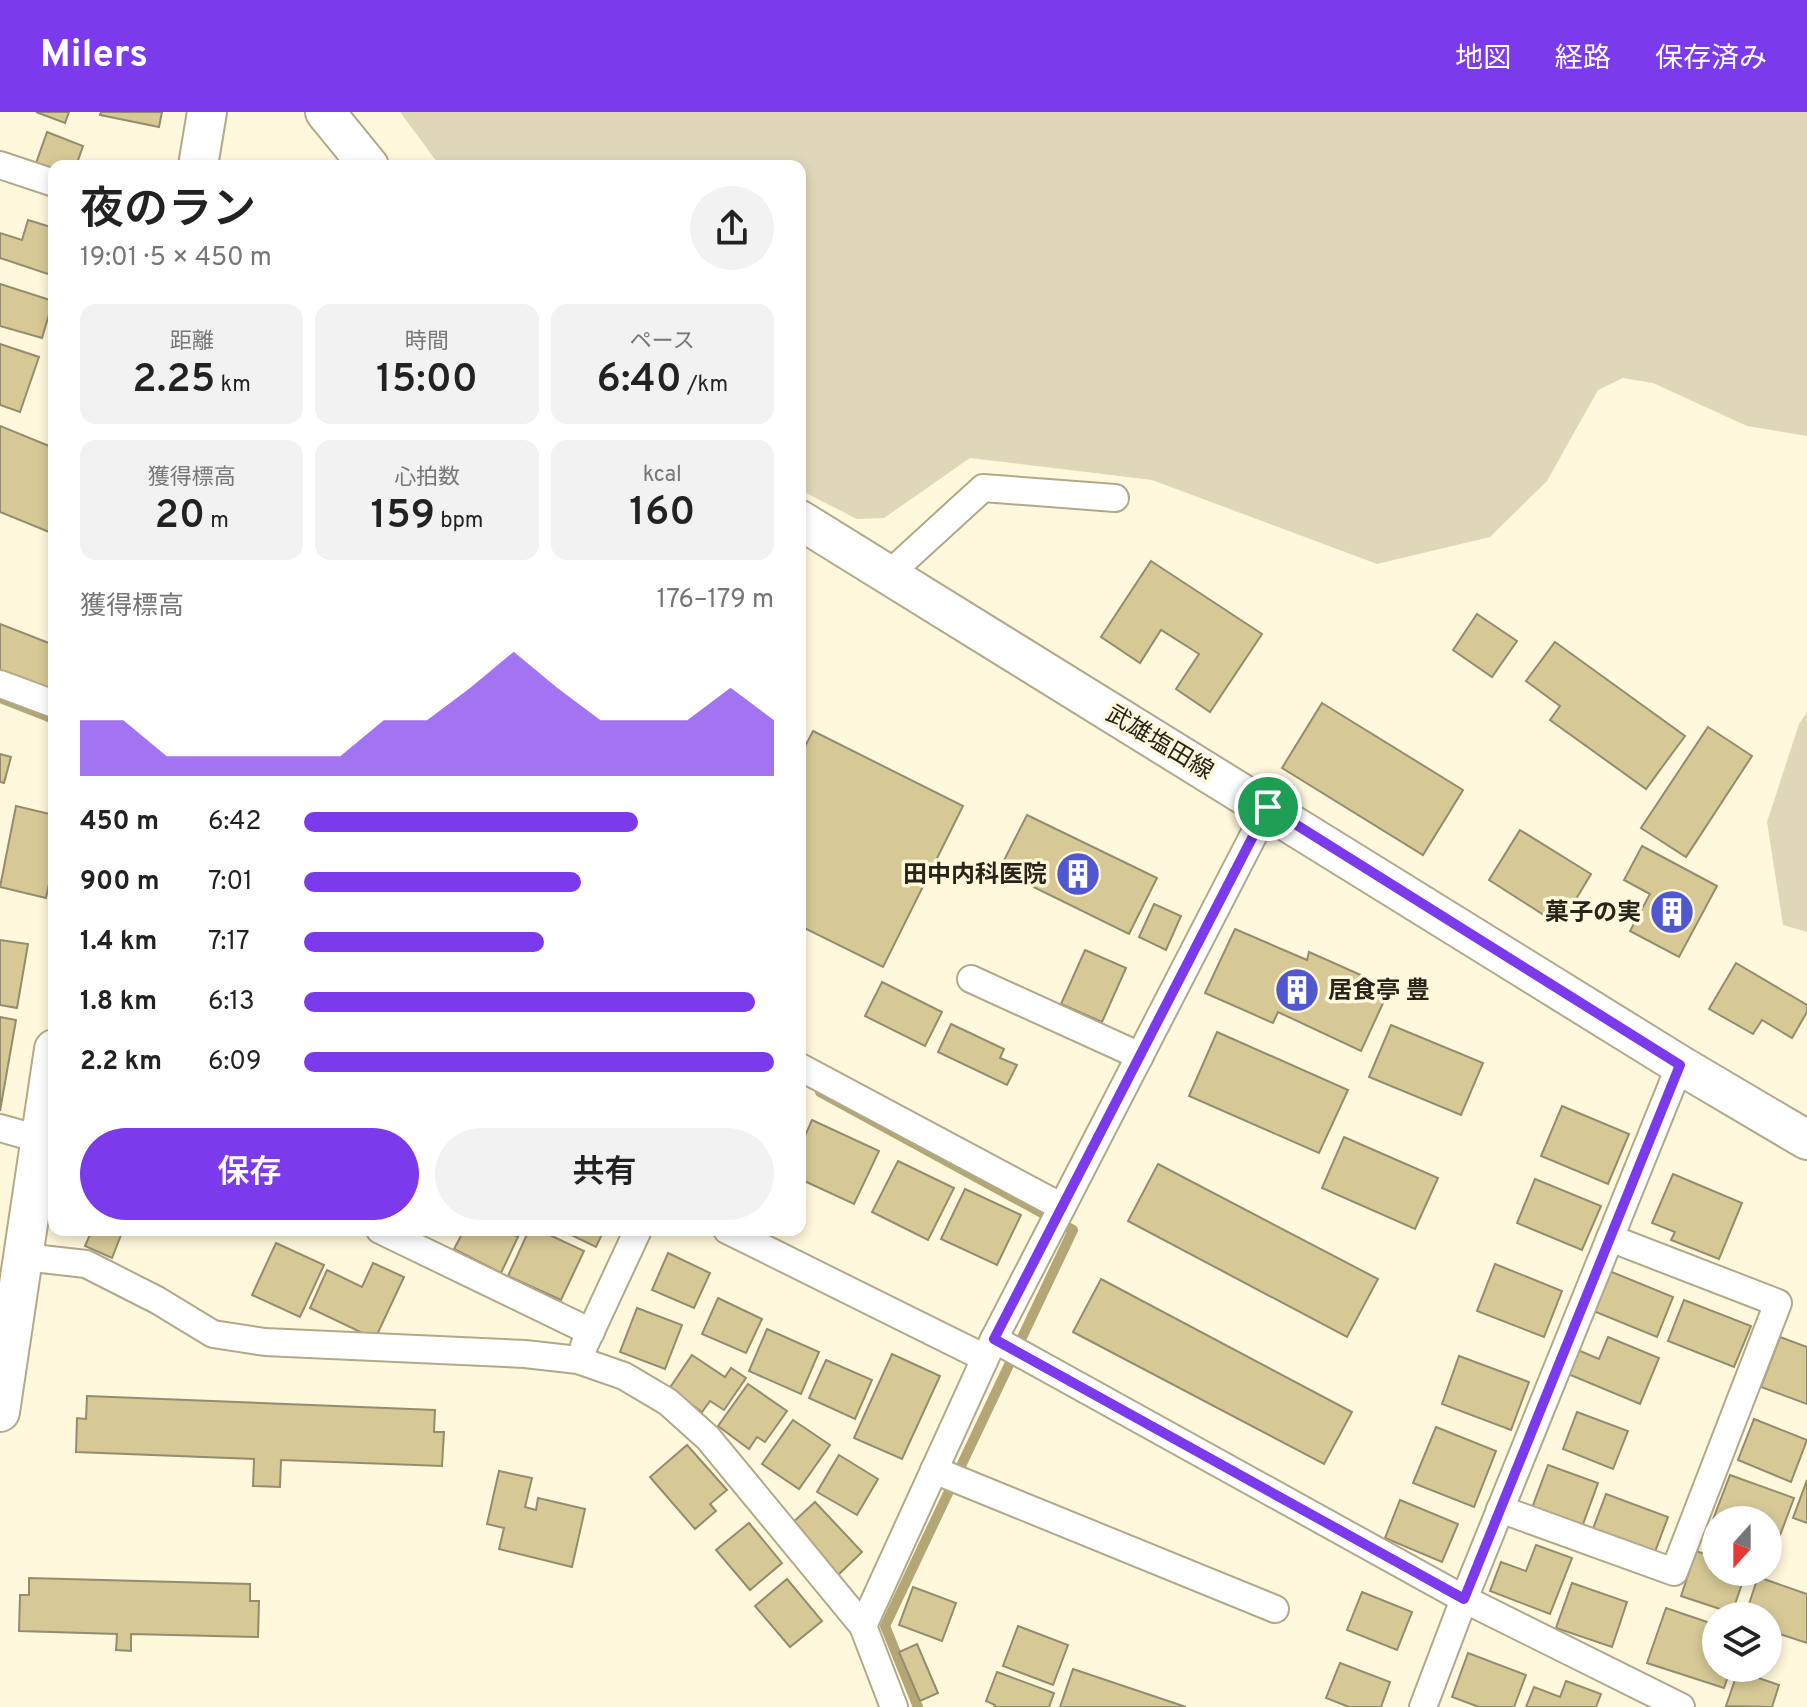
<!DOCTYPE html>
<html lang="ja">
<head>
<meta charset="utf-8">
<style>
	:root { --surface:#fff; --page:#f2f2f2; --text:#222; --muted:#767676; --accent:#7c3aed }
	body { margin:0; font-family:Overpass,"Noto Sans JP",sans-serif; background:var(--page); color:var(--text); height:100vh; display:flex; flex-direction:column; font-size:30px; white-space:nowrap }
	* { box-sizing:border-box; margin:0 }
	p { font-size:26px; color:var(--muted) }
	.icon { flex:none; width:44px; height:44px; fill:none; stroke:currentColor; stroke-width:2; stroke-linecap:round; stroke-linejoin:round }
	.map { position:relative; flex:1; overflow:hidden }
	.sheet { position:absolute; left:48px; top:48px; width:758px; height:1076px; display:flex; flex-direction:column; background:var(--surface); border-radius:16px; box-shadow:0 4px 12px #0003 }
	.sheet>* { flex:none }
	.needle { width:52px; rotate:201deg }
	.tools { position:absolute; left:1702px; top:1394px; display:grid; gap:16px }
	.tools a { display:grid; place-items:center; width:80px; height:80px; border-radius:50%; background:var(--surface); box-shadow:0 4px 12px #0003; font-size:40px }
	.pin { position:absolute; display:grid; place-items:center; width:68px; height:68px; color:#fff; margin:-34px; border:4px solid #fff; border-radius:50%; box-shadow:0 2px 8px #0007 }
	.round { display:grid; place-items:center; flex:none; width:84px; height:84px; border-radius:42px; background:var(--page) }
	.head { display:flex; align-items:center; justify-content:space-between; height:136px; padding:0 32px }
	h1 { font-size:44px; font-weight:600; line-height:60px }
	.stats { display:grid; grid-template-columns:repeat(3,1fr); gap:12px; height:136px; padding:8px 32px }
	.stats div { display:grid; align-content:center; border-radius:16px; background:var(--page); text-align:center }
	.stats b { font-size:40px; font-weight:600 }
	.stats small { font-size:22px; font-weight:400 }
	.stats p { font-size:22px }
	.chart { height:224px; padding:16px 32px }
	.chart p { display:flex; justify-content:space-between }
	.chart svg { width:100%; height:144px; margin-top:8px; fill:var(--accent); opacity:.7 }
	.button { display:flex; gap:16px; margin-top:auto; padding:16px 32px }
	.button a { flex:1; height:92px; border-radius:48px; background:var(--accent); color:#fff; font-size:32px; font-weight:600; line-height:92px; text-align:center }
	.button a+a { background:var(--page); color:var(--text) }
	ul { padding:0 32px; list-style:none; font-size:26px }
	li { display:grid; grid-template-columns:128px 96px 1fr; align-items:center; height:60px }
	li i { height:20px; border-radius:10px; background:var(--accent) }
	header { display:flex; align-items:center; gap:48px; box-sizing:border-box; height:112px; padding:0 40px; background:var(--accent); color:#fff }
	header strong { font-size:38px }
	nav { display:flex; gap:44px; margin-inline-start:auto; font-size:28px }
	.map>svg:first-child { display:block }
</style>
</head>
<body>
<header>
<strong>Milers</strong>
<nav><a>地図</a><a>経路</a><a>保存済み</a></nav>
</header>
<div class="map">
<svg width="1807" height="1595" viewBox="0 0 1807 1595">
	<rect width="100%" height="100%" fill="#fff8dd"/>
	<g fill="#dfd7b8">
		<polygon points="400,0 1807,0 1807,324 1747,314 1653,271 1623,266 1598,278 1547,369 1490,425 1377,452 1152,368 970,346 884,406 857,407 800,378 800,54 440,54"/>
		<polygon points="1807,600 1807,820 1783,813 1767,710 1799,612"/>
	</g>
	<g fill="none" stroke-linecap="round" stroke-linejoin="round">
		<g stroke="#b4a775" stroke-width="10">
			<polyline points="0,586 54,607"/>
			<polyline points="820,980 1073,1118 885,1514 918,1595"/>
		</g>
	</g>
	<g fill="#d6c996" stroke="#948c6d" stroke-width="2">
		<polygon points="36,0 69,0 65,11"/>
		<polygon points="101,0 162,0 159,15 100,3"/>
		<polygon points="47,20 83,34 76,54 54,54 54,61 35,54"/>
		<polygon points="28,108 54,116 54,153 51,163 0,146 0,121 22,128"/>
		<polygon points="0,172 53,189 42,226 0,214"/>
		<polygon points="0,232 39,245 20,300 0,293"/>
		<polygon points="0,314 54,336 54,422 0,400"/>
		<polygon points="1151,449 1262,522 1210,600 1176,577 1199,542 1161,518 1140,551 1101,525"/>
		<polygon points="1477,502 1517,529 1492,565 1453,538"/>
		<polygon points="0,512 54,533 54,572 50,582 0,561"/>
		<polygon points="1555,530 1685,624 1646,677 1550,608 1560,594 1526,569"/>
		<polygon points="1322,591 1463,678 1423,743 1282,656"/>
		<polygon points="1708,615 1752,644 1686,745 1641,716"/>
		<polygon points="813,619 963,694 883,855 800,814 800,644"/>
		<polygon points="0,642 11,645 4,671 0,670"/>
		<polygon points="16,694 54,703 54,748 46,786 0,775"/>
		<polygon points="1027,703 1157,766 1129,822 999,758"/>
		<polygon points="1520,718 1591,762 1570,797 1557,789 1547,805 1489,768"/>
		<polygon points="1642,734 1717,774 1679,845 1630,819 1650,782 1624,768"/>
		<polygon points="1154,792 1181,804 1166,838 1139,825"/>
		<polygon points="1235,817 1307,848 1309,840 1390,876 1361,939 1278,900 1273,911 1205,881"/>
		<polygon points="0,828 28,832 17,896 0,893"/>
		<polygon points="1085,838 1126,856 1102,910 1061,892"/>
		<polygon points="1736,851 1807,893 1807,900 1792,926 1762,908 1753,922 1709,897"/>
		<polygon points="882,870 942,900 925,934 865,904"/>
		<polygon points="0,905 16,908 0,999"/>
		<polygon points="951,912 1004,937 1000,946 1017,953 1007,973 938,940"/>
		<polygon points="1391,913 1483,951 1461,1003 1369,965"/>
		<polygon points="1217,920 1348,978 1319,1041 1189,984"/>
		<polygon points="1562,994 1629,1022 1608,1072 1541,1044"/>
		<polygon points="812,1008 879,1039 854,1092 800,1067 800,1035"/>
		<polygon points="1344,1025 1438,1066 1415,1117 1322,1076"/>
		<polygon points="898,1049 954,1076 928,1128 872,1100"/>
		<polygon points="1158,1052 1378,1167 1347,1225 1128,1109"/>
		<polygon points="1673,1062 1742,1091 1719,1147 1671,1128 1675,1120 1652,1111"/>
		<polygon points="1535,1067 1601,1094 1582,1138 1517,1111"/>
		<polygon points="965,1077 1021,1103 997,1153 941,1127"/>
		<polygon points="92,1118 123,1118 112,1146 85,1134"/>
		<polygon points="464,1118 504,1118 518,1125 501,1161 454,1137"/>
		<polygon points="529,1118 539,1118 584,1139 561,1188 508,1164"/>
		<polygon points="561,1118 604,1118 596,1135"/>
		<polygon points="276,1131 324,1153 300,1205 252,1183"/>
		<polygon points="668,1141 710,1161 694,1196 652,1178"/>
		<polygon points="373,1151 404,1165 375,1227 310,1196 327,1158 362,1175"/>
		<polygon points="1495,1152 1562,1179 1544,1225 1477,1199"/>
		<polygon points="1607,1158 1673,1185 1657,1225 1591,1198"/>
		<polygon points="1101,1167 1352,1300 1324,1352 1073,1220"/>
		<polygon points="718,1186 762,1207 746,1241 702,1222"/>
		<polygon points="1684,1188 1751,1214 1734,1255 1668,1229"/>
		<polygon points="637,1196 682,1213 665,1257 620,1240"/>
		<polygon points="767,1217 819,1240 801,1282 749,1259"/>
		<polygon points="1608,1225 1659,1246 1640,1292 1568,1262 1578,1238 1599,1247"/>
		<polygon points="1780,1225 1807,1235 1807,1292 1761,1275"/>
		<polygon points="892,1242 940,1264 902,1347 854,1326"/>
		<polygon points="692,1243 725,1265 731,1256 746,1266 724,1298 710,1289 702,1300 669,1277"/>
		<polygon points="1459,1244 1529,1270 1511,1318 1442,1292"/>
		<polygon points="826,1248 872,1268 855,1307 809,1286"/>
		<polygon points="748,1272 787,1299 765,1330 757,1325 749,1337 718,1314"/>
		<polygon points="87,1284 435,1298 434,1320 444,1320 442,1354 281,1348 280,1375 253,1374 254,1347 76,1340 77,1306 86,1307"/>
		<polygon points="1577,1300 1628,1319 1613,1357 1563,1337"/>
		<polygon points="1754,1307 1807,1328 1791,1370 1738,1348"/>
		<polygon points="793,1308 830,1333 799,1377 762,1352"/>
		<polygon points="1436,1315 1496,1339 1474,1395 1413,1371"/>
		<polygon points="687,1333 727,1378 710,1392 716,1399 695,1417 650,1365"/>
		<polygon points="839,1343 878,1367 857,1403 817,1380"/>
		<polygon points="1548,1353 1598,1371 1582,1415 1532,1396"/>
		<polygon points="499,1359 532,1366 525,1395 536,1398 538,1386 585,1397 572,1455 499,1437 504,1416 487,1412"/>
		<polygon points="1730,1363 1794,1386 1776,1434 1768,1431 1768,1408 1716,1408 1716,1412 1712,1410"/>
		<polygon points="1807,1368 1807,1411 1793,1406"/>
		<polygon points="1606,1382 1668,1405 1653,1445 1591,1422"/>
		<polygon points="1400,1388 1458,1412 1442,1450 1385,1426"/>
		<polygon points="815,1390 862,1440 837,1464 789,1414"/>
		<polygon points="749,1411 782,1451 750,1478 716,1438"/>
		<polygon points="1536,1433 1572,1446 1550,1502 1490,1479 1501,1450 1526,1459"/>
		<polygon points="1696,1439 1716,1446 1716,1460 1746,1460 1732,1501 1681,1484"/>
		<polygon points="1758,1465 1807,1482 1807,1531 1768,1518 1768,1504 1745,1504"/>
		<polygon points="29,1466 250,1472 250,1489 259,1489 258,1525 131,1522 131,1539 116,1538 117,1522 19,1519 20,1483 29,1483"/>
		<polygon points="787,1467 822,1509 790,1535 755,1494"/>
		<polygon points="1572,1471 1627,1490 1612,1535 1556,1516"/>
		<polygon points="913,1475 956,1491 942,1529 899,1513"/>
		<polygon points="1362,1480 1412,1500 1397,1538 1347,1518"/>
		<polygon points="1666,1496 1716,1513 1716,1556 1731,1556 1724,1576 1647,1551"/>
		<polygon points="1018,1514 1068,1533 1053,1573 1003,1554"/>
		<polygon points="917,1532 938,1581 920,1589 899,1540"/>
		<polygon points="1468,1541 1526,1563 1514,1595 1479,1595 1452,1585"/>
		<polygon points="1340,1551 1390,1570 1381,1595 1349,1595 1326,1586"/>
		<polygon points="1073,1557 1186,1595 1060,1595"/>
		<polygon points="1738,1559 1779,1573 1772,1595 1726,1594"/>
		<polygon points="997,1560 1054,1581 1049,1595 994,1595 995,1593 986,1589"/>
		<polygon points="1566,1569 1601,1582 1596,1595 1526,1595 1534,1575 1560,1585"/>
	</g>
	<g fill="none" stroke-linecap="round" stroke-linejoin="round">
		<g stroke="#b1a989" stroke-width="30">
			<g id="minor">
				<polyline points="0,53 54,71"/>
				<polyline points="888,463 983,376 1115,386"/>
				<polyline points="0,572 54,592"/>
				<polyline points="1268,695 994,1227 1464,1487 1681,1595"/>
				<polyline points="971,867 1140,944"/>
				<polyline points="800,955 1062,1095"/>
				<polyline points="0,1016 39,1027"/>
				<polyline points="380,1118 591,1220"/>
				<polyline points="727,1118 985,1246"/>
				<polyline points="24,1145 86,1152 157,1188 213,1222 265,1230 525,1242 578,1248 624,1264 668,1290 708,1326 863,1514 894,1595"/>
				<polyline points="584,1234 638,1118"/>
				<polyline points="934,1358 1275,1497"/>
				<polyline points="1500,1397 1674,1460 1778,1191 1610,1126"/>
				<polyline points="863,1514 994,1227"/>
				<polyline points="1423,1595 1464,1487 1680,953"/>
			</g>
		</g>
		<g stroke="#b1a989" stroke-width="42">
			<g id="secondary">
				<polyline points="325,0 369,54"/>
				<polyline points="198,54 207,0"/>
				<polyline points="800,408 1680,953 1807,1028"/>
				<polyline points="0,1300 54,937"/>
			</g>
		</g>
		<use href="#minor" stroke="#fff" stroke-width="26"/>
		<use href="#secondary" stroke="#fff" stroke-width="38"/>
	</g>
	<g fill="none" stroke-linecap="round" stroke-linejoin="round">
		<g stroke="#fff" stroke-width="16">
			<polygon id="route" points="1268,695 1680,953 1464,1487 994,1227"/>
		</g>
		<use href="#route" stroke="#7c3aed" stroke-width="10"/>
	</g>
	<defs>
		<g id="building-disc" transform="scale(2.3)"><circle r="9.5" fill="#5158cf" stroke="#fff8dd"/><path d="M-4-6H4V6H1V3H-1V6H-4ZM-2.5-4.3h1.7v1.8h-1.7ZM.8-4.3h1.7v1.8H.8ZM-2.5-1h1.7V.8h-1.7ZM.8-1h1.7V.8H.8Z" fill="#fff"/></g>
	</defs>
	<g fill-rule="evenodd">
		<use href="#building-disc" x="1078" y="762"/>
		<use href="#building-disc" x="1672" y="800"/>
		<use href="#building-disc" x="1297" y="878"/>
	</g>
	<g text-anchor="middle" stroke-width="7" stroke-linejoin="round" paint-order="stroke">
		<g font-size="24" fill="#282418" stroke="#fff8dd">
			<text transform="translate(1160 630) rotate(31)" y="8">武雄塩田線</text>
		</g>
		<g font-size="24" font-weight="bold" fill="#282418" stroke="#fff8dd" text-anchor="end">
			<text x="1047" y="770">田中内科医院</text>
			<text x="1641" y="808">菓子の実</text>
			<text x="1328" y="886" text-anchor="start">居食亭 豊</text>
		</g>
	</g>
</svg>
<div class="tools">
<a><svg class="needle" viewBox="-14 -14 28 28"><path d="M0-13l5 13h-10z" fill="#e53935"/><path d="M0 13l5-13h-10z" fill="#767676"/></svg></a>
<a><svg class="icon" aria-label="layers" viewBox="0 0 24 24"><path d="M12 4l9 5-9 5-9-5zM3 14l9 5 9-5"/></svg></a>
</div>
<div class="pin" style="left:1268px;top:695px;background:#1e9e55"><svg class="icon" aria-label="arrive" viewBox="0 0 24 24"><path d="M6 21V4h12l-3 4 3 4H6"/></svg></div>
<section class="sheet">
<div class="head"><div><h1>夜のラン</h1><p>19:01 · 5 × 450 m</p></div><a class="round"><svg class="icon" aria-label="share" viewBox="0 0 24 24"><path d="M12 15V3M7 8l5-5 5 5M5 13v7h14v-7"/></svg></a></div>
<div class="stats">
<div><p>距離</p><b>2.25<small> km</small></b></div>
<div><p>時間</p><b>15:00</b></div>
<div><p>ペース</p><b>6:40<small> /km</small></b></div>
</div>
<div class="stats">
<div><p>獲得標高</p><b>20<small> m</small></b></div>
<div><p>心拍数</p><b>159<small> bpm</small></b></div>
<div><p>kcal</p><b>160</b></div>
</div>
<div class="chart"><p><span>獲得標高</span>176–179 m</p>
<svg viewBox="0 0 160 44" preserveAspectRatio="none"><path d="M0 44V27L10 27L20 38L30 38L40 38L50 38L60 38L70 27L80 27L90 17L100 6L110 17L120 27L130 27L140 27L150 17L160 27V44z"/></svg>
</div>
<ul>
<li><b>450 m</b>6:42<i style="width:71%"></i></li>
<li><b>900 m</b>7:01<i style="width:59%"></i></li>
<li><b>1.4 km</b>7:17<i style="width:51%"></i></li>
<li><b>1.8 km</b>6:13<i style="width:96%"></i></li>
<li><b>2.2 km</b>6:09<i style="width:100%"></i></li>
</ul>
<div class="button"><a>保存</a><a>共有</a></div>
</section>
</div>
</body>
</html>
